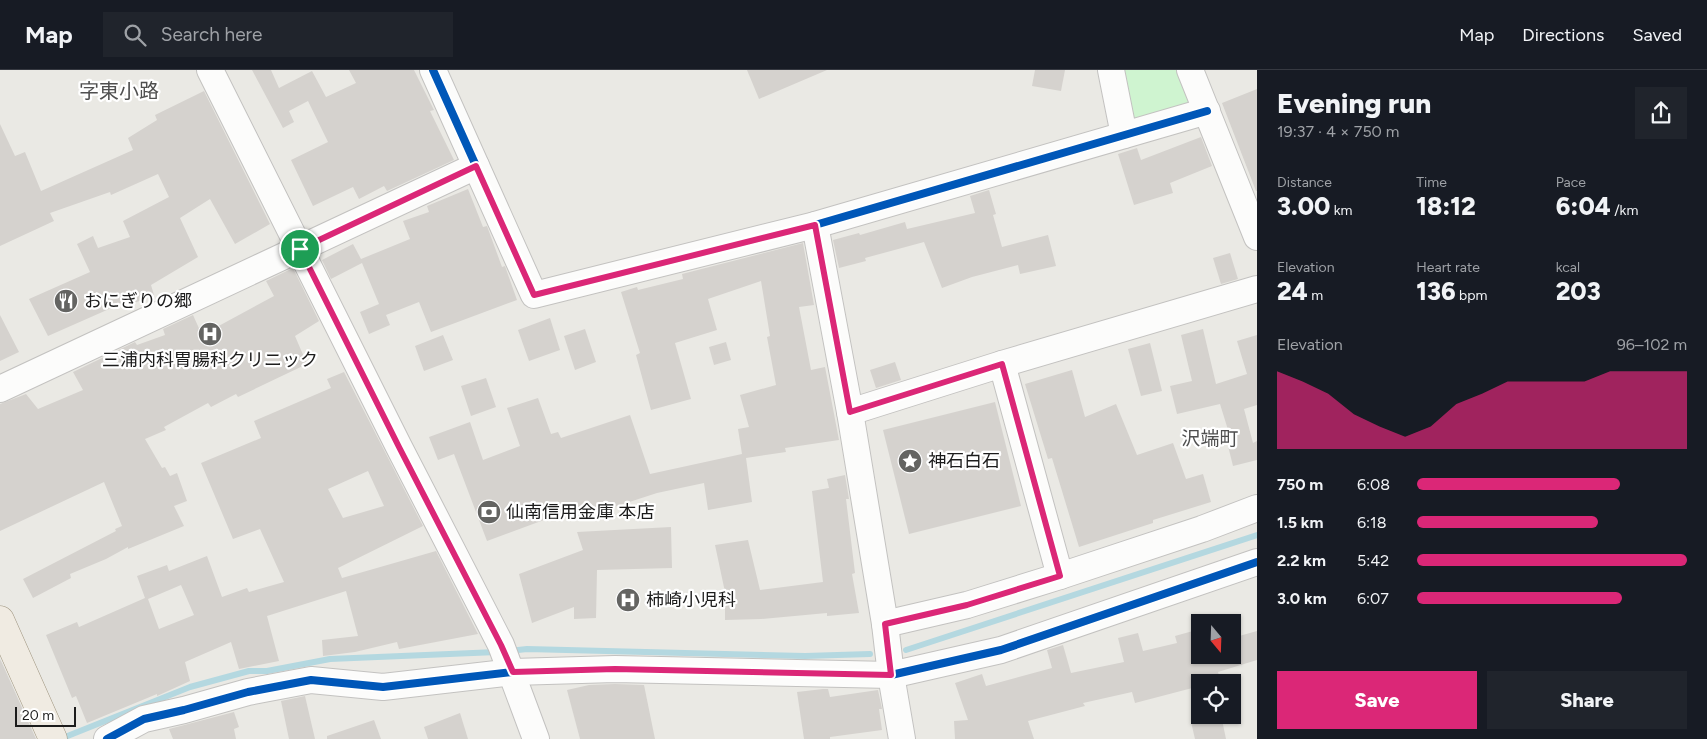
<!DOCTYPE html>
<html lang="en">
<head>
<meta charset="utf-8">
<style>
	:root { --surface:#171b24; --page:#20242c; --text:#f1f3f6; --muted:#9ea1a6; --line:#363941; --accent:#db2777 }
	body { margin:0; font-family:Figtree,"Noto Sans JP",sans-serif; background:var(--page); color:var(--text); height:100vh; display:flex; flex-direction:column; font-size:19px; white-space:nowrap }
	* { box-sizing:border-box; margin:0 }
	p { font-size:16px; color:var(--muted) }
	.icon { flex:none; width:28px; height:28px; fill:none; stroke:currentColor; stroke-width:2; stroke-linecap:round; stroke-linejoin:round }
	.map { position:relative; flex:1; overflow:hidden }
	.sheet { display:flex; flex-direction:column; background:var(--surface); width:450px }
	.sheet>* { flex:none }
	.needle { width:32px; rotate:161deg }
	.buttons { position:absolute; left:1191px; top:544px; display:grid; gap:10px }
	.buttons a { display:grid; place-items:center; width:50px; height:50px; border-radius:0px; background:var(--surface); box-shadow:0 1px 4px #0004; font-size:25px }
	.scale { position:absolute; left:15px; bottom:12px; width:61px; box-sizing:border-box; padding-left:5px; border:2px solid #1c1c1c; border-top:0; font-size:14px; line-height:18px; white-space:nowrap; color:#1c1c1c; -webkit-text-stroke:4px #fff; paint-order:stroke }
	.pin { position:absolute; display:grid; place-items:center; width:42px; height:42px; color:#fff; margin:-21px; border:2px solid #fff; border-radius:50%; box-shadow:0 1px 5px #0007 }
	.round { display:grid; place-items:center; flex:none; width:52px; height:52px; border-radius:0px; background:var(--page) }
	.overview { display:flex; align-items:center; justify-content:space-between; height:85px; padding:0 20px }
	h1 { font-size:28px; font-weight:800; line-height:38px }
	.figures { display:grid; grid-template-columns:repeat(3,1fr); gap:8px; height:85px; padding:5px 20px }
	.figures div { display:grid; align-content:center }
	.figures b { font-size:25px; font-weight:800 }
	.figures small { font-size:14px; font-weight:400 }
	.figures p { font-size:14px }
	.chart { height:140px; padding:10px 20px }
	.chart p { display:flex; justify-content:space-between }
	.chart svg { width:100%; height:90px; margin-top:5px; fill:var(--accent); opacity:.7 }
	.action { display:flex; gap:10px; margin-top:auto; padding:10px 20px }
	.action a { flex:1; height:58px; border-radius:0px; background:var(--accent); color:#fff; font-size:20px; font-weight:800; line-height:58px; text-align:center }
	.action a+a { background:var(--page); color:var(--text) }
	ul { padding:0 20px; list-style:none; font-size:16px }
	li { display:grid; grid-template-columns:80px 60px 1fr; align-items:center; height:38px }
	li i { height:12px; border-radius:6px; background:var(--accent) }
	header { display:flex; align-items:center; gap:30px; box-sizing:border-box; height:70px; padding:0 25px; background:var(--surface); border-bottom:1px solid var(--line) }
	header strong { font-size:24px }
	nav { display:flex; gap:28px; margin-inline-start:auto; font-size:18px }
	.search { width:350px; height:45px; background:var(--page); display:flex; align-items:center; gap:12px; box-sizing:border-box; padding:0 18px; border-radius:0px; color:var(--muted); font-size:19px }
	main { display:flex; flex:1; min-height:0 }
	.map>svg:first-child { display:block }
</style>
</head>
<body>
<header>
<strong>Map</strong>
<div class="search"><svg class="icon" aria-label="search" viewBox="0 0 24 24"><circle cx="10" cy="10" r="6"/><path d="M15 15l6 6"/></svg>Search here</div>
<nav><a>Map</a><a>Directions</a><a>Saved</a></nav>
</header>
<main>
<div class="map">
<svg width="1257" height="669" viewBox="0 0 1257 669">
	<rect width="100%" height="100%" fill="#eae9e4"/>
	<polygon fill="#cff4d0" points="1122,0 1177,0 1189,35 1134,49"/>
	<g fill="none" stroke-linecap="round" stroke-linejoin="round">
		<g stroke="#b4d8e0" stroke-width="6">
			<polyline points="906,580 1257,465"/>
			<polyline points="509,581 527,579 805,586 870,584"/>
			<polyline points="60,669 190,617 249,601 267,601 330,589 497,582"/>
		</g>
	</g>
	<g fill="#d5d2ce" fill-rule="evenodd">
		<polygon points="252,0 271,0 279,18 312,1 326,27 356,13 349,0 414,0 434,40 430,41 454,90 387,121 384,116 359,129 353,117 313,136 291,90 328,72 308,31 289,41 294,52 283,58"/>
		<polygon points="747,0 827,0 759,29"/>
		<polygon points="1035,0 1065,0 1061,21 1032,16"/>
		<polygon points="1257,19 1257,121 1256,121 1222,33"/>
		<polygon points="204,21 270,154 235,174 210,129 180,148 198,187 151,215 154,225 127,236 125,232 48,266 29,229 90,202 77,174 93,166 98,178 130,167 123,151 169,127 158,104 111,125 110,122 50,143 54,151 0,176 0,54 15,86 25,82 41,121 133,80 128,68 157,50 155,45"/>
		<polygon points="1201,67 1212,96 1170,113 1173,123 1134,135 1118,84 1137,78 1141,90"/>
		<polygon points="468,119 483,157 487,156 502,197 505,196 517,230 431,262 419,232 386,245 390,255 369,264 360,242 379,234 362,193 331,209 322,190 353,174 361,189 410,169 403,151 429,142 427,136"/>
		<polygon points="989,120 996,144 993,145 1002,177 1048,165 1056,196 1020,204 1018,195 972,207 942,218 924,172 865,188 866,191 839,198 833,170 859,163 860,165 905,152 907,159 975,143 970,126"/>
		<polygon points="803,173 814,235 799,237 811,300 825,297 839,370 785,378 786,382 746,388 752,432 708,440 704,413 657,423 574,450 571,440 487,471 454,384 438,390 429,367 470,352 483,390 520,376 507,338 538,328 551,364 558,362 561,368 630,345 650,404 742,384 738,359 749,357 740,325 776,315 767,267 770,266 761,211 708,229 717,260 675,273 691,329 651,340 636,285 640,283 621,222 637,217 638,220 683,209 682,204"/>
		<polygon points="1230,183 1238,209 1221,214 1213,188"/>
		<polygon points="293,198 319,251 295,266 307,294 238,327 236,324 211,337 208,333 164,357 166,360 145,369 162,398 165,397 170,406 177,403 187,431 174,436 184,456 128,479 128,477 106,489 70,504 71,508 33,528 23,509 116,461 115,459 122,456 104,412 0,461 0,334 26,324 38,339 83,320 73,302 135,272 137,275 165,265 163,259 193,245 202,265 274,226 266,211"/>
		<polygon points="0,245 19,282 0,291"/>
		<polygon points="550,248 560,280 529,291 518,260"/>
		<polygon points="585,259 596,292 575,300 564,266"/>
		<polygon points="1203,259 1216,314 1247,304 1237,271 1257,265 1257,335 1244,339 1253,373 1257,371 1257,390 1233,396 1225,364 1229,363 1220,334 1177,344 1170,316 1192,311 1181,265"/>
		<polygon points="443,265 453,290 424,301 415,276"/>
		<polygon points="726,272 731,290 714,295 709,277"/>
		<polygon points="1150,273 1162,321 1141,326 1128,279"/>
		<polygon points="895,292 901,310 876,318 870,300"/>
		<polygon points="1072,300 1085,347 1116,334 1137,385 1173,373 1186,409 1203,404 1211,432 1153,450 1153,453 1079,477 1052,388 1048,389 1025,314"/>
		<path d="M344,302L423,456L338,498L342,508L436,481L478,564L399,579L397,572L355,582L323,586L322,570L358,566L346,521L267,546L279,591L239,599L231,572L185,592L190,611L157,626V624L87,653L76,626L72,628L46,565L77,552L79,557L145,528L137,506L167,495L169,501L207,486L222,527L247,518L249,522L284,512L260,459L233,469L201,393L261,368L254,351L331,318L327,309ZM368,401L384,436L343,448L328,419ZM181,515L194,545L159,559L148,529Z"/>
		<polygon points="486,308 496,337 471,346 461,316"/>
		<polygon points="995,332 1021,436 909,464 883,360"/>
		<polygon points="845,405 849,429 846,429 855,503 852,504 859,543 827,546 827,543 761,549 725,550 725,522 715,475 748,470 760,520 823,512 812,421 829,418 827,409"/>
		<polygon points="671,457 672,498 597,500 596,548 574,549 574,537 532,553 519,504 583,480 577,462"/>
		<polygon points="1200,559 1200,585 1232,585 1232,568 1257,561 1257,590 1218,602 1221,612 1200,612 1200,616 1135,633 1132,622 1083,633 1085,636 1028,651 1034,669 955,669 954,651 968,650 955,613 982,604 986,616 1052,598 1047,580 1063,575 1071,603 1124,592 1118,568 1138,563 1143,581 1177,573 1175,566"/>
		<polygon points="0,589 2,593 36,669 0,669"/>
		<polygon points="615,614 644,615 655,669 580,669 567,620 589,615"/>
		<polygon points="823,619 828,619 830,627 878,620 882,639 879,639 882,660 830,667 830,669 804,669 797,622"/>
		<polygon points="305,626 315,669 289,669 281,631"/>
		<polygon points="234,642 239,657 234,659 236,669 173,669 169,659"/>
		<polygon points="460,643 468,669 428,669 424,657"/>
		<polygon points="1221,645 1226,669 1195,669 1191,652"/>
		<polygon points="374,650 381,669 327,669 327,666"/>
	</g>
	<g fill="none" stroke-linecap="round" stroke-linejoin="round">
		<g stroke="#c3c2c0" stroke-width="28">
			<g id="minor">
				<polyline points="210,0 399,377 501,575 536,669"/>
				<polyline points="433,0 534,225 815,155 1207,41"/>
				<polyline points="1111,0 1124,65"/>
				<polyline points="1190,0 1257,167"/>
				<polyline points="815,155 850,342 885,554 891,605 902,669"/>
				<polyline points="1002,294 1060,506"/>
				<polyline points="0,319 476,96"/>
				<polyline points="850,342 1002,294 1257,219"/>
				<polyline points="885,554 967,535 1060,506 1202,459 1257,438"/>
				<polyline points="107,669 144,649 184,640 248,622 311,610 383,617 513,602 615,599 891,605 1001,580 1257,492"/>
			</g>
		</g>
		<g stroke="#a09681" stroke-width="29">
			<polyline id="major" points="0,550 53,669"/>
		</g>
		<use href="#minor" stroke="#fcfcfb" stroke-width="26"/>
		<use href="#major" stroke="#f0ebe2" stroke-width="28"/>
		<g stroke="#fff" stroke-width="11">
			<g id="cycleway">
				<polyline points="433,0 534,225 815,155 1207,41"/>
				<polyline points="107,669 144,649 184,640 248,622 311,610 383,617 513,602 615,599 891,605 1001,580 1257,492"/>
			</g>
		</g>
		<use href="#cycleway" stroke="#0057b8" stroke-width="8"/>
	</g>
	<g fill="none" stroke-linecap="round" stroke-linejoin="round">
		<g stroke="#fff" stroke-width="10">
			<polygon id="route" points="476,96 534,225 815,155 850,342 1002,294 1060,506 967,535 885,554 891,605 615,599 513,602 501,575 399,377 300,179"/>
		</g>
		<use href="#route" stroke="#db2777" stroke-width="6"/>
	</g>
	<defs>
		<g id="restaurant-disc" transform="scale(1.25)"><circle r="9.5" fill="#646462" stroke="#fff"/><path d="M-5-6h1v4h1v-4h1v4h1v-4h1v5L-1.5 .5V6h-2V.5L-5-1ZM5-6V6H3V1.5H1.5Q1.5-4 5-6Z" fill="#fff"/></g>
		<g id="hospital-disc" transform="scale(1.25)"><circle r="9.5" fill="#646462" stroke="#fff"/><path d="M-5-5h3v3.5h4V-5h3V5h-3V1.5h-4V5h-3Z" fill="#fff"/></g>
		<g id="sight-disc" transform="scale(1.25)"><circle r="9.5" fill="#646462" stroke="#fff"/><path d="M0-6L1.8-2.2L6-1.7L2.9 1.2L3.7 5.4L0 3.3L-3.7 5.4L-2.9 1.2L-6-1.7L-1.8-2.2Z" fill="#fff"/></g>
		<g id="bank-disc" transform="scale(1.25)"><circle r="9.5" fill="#646462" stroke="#fff"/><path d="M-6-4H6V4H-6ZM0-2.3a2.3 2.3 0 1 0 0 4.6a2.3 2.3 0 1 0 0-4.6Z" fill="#fff"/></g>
	</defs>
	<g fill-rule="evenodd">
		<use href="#restaurant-disc" x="66" y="231"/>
		<use href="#hospital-disc" x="210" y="264"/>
		<use href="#sight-disc" x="910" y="391"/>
		<use href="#bank-disc" x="489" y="442"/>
		<use href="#hospital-disc" x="628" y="530"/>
	</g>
	<g text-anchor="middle" stroke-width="4.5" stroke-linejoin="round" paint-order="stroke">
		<g font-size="18" fill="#1c1c1c" stroke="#fff" text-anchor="start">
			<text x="84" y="237">おにぎりの郷</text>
			<text x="210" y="296" text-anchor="middle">三浦内科胃腸科クリニック</text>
			<text x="928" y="397">神石白石</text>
			<text x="506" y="448">仙南信用金庫 本店</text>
			<text x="646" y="536">柿崎小児科</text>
		</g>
		<g font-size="19" fill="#4f4f4f" stroke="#fff">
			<text x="1210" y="375">沢端町</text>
		</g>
		<g font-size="20" fill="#4f4f4f" stroke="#fff">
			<text x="119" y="28">字東小路</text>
		</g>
	</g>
</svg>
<div class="buttons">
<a><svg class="needle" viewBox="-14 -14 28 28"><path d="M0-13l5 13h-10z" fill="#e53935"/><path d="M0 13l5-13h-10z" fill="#9ea1a6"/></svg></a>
<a><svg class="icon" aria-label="locate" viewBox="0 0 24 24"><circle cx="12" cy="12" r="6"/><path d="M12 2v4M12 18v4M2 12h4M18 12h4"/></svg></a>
</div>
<div class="scale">20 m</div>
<div class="pin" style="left:300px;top:179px;background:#1e9e55"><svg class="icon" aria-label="arrive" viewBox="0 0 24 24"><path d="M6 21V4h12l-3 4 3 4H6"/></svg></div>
</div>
<section class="sheet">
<div class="overview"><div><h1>Evening run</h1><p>19:37 · 4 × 750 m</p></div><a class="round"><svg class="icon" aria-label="share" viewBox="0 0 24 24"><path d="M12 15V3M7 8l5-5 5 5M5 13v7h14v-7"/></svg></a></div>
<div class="figures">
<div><p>Distance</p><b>3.00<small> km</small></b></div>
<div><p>Time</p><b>18:12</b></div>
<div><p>Pace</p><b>6:04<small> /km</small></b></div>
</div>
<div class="figures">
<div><p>Elevation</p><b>24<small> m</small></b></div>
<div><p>Heart rate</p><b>136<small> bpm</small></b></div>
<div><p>kcal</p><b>203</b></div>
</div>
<div class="chart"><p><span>Elevation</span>96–102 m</p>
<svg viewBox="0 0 160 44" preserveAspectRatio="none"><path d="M0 44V6L10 11L20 17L30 27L40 33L50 38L60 33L70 22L80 17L90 11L100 11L110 11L120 11L130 6L140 6L150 6L160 6V44z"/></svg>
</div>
<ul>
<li><b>750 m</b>6:08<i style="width:75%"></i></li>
<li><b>1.5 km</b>6:18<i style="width:67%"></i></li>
<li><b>2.2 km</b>5:42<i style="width:100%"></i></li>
<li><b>3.0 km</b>6:07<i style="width:76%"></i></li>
</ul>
<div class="action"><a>Save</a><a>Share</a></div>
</section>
</main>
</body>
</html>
